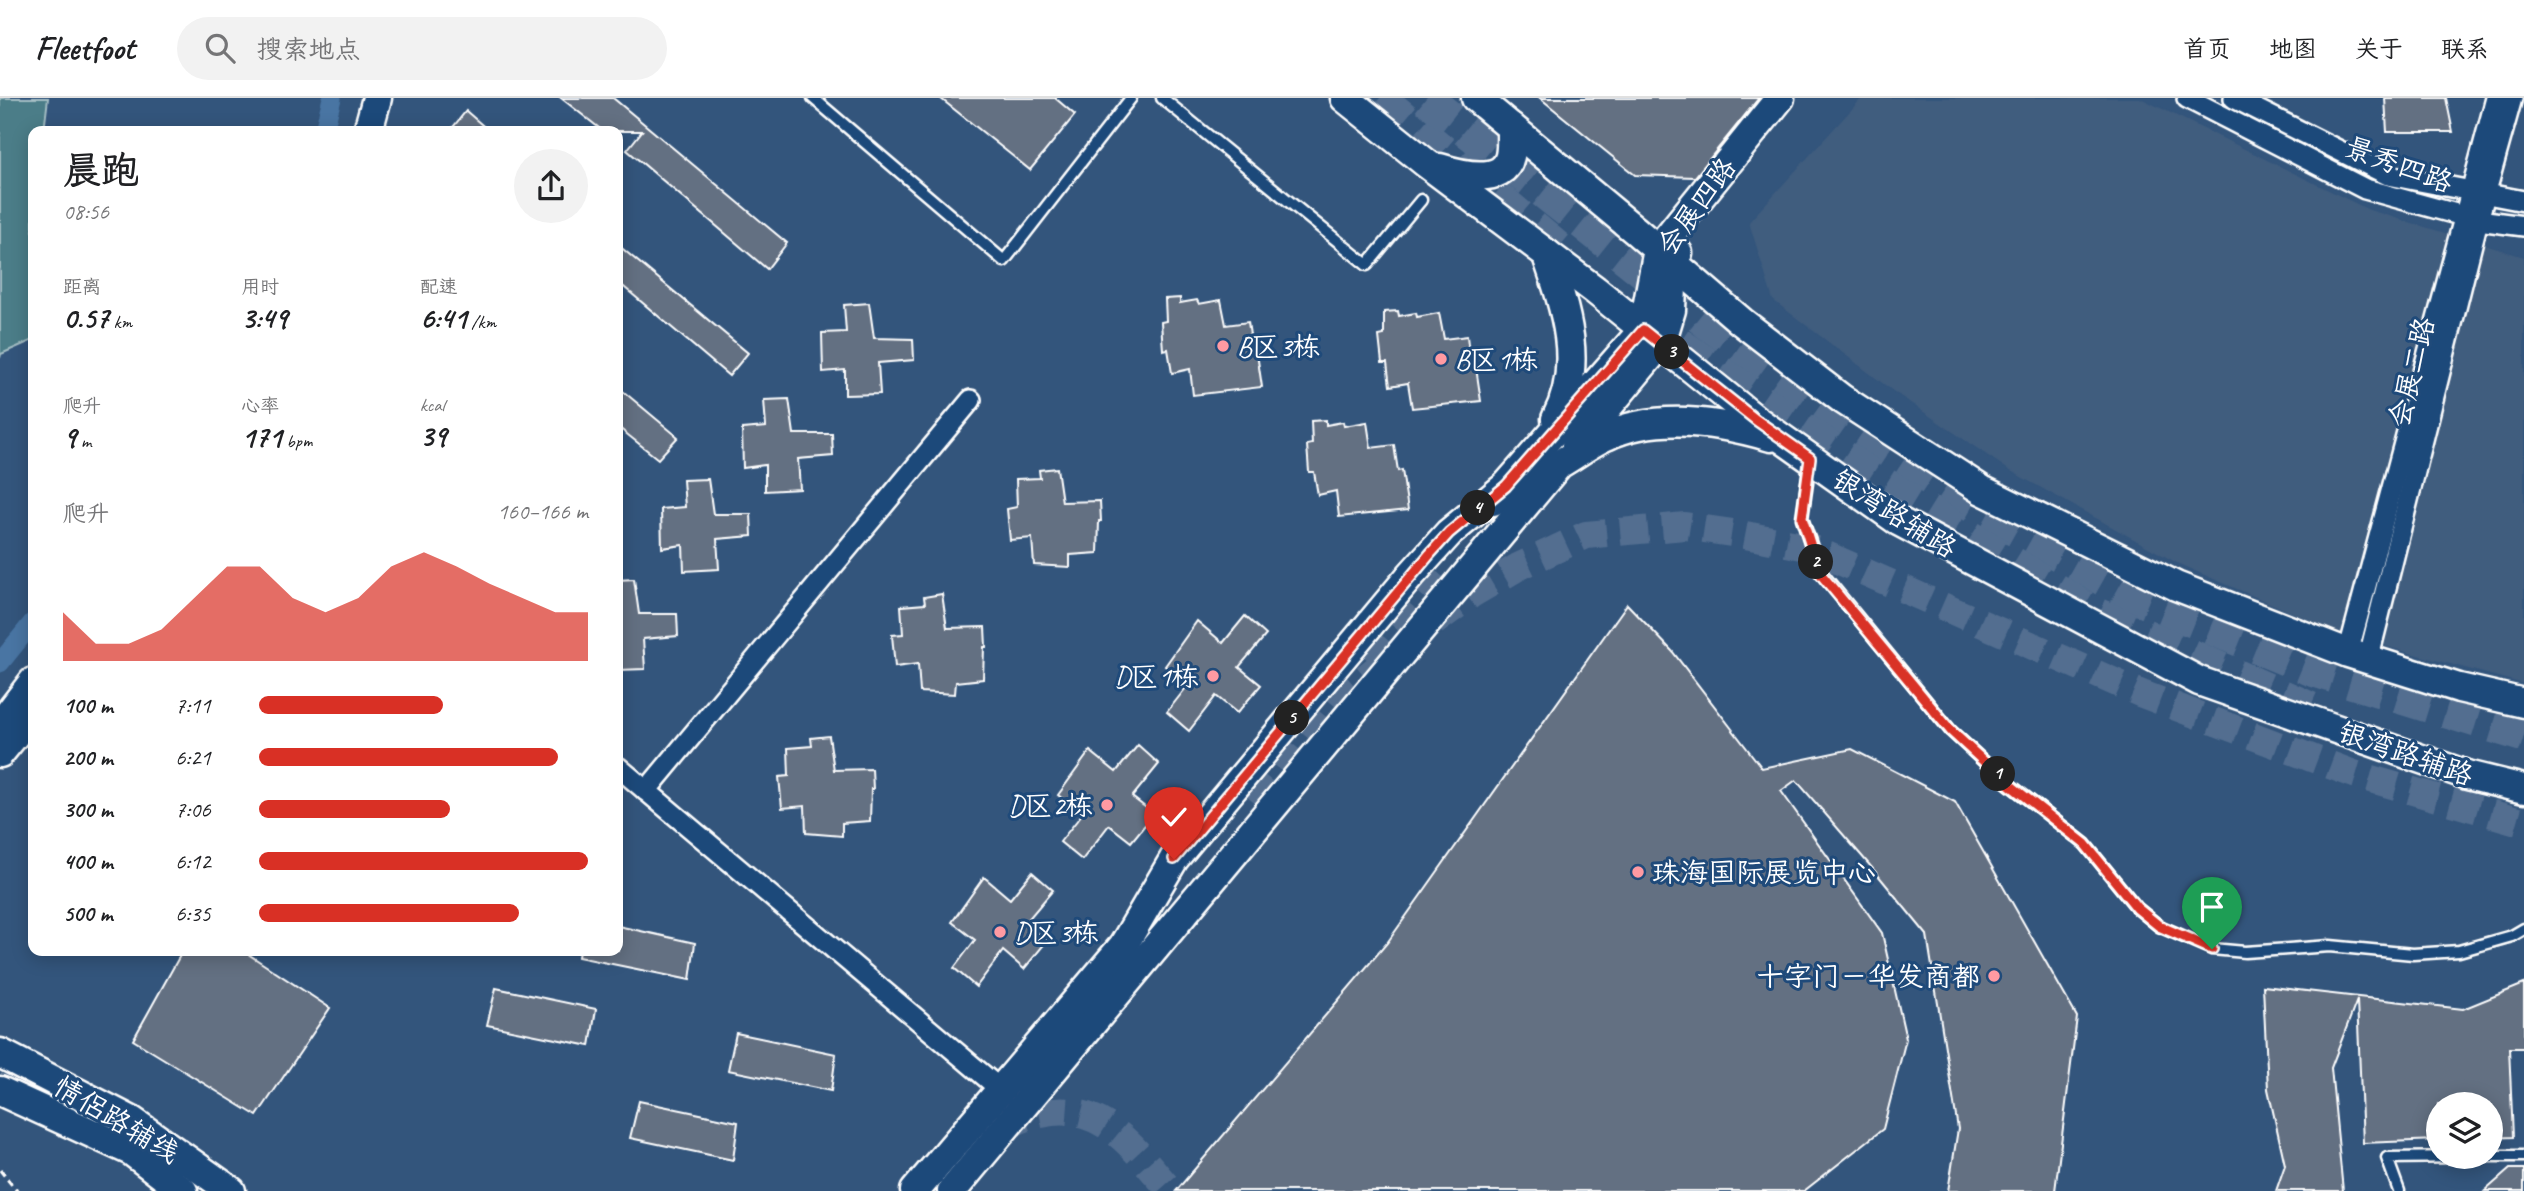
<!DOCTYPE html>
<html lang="zh">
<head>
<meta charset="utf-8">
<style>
	:root { --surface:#fff; --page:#f2f2f2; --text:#202124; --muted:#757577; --line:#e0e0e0; --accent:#d93025 }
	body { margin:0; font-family:Caveat,"LXGW WenKai TC",sans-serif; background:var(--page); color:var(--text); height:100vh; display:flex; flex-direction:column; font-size:26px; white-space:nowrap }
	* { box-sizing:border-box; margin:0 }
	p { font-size:23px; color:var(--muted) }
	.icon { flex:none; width:38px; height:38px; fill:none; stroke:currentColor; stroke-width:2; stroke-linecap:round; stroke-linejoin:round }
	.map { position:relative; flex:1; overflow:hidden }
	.drawer { position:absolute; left:28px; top:28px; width:595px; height:830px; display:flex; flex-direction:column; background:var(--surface); border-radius:14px; box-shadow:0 4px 18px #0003 }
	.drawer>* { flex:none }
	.controls { position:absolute; left:2426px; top:994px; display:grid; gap:14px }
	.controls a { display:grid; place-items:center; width:77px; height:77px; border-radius:50%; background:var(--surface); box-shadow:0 4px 18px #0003; font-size:35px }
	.pin { position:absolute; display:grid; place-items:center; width:60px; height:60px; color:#fff; margin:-72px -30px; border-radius:50% 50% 50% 0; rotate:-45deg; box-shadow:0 0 7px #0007 }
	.pin .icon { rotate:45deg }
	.km { position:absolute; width:35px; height:35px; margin:-18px; border-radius:50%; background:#222; color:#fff; font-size:19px; line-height:35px; text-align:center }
	.round { display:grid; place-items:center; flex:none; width:74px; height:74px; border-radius:37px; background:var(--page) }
	.headline { display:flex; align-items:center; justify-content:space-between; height:119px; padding:0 35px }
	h1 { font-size:38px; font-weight:800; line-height:52px }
	.figures { display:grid; grid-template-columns:repeat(3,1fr); gap:10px; height:119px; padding:7px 35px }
	.figures div { display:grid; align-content:center }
	.figures b { font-size:30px; font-weight:800 }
	.figures small { font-size:19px; font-weight:400 }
	.figures p { font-size:19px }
	.chart { height:196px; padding:14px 35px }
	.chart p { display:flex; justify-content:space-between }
	.chart svg { width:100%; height:126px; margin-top:7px; fill:var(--accent); opacity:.7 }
	ul { padding:0 35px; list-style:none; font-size:23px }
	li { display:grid; grid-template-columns:112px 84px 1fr; align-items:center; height:52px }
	li i { height:18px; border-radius:9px; background:var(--accent) }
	header { display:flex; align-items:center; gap:42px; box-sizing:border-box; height:98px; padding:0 35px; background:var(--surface); border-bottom:2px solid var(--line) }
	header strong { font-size:33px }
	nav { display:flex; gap:38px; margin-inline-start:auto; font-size:24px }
	.search { width:490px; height:63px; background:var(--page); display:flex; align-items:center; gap:18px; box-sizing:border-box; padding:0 24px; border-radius:38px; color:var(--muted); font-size:26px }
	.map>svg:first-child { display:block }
</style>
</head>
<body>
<header>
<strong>Fleetfoot</strong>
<div class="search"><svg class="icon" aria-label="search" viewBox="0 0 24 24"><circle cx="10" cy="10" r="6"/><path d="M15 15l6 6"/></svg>搜索地点</div>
<nav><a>首页</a><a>地图</a><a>关于</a><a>联系</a></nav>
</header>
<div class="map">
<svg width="2524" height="1093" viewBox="0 0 2524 1093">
	<rect width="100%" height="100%" fill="#33557c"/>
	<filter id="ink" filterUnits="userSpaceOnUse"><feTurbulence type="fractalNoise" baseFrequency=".0143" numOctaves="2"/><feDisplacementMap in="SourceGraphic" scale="14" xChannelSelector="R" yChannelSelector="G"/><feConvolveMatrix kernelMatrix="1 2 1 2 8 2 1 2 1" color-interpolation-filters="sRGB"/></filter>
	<g filter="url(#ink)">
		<polygon fill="#415d7e" points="1862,0 2140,0 2369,112 2524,159 2524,586 2344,537 2179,466 2009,372 1893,293 1773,202 1749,124"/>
		<polygon fill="#4b7d88" stroke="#a5bec4" stroke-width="2" points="0,0 48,0 44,33 33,33 33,242 1,256 0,260"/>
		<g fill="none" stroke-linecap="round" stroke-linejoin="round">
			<g stroke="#4875a3" stroke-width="19">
				<polyline points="324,33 332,0"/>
				<polyline points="0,565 33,524"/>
			</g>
		</g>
		<g fill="#636f82" stroke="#fff" stroke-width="2">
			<polygon points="561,0 613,0 787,145 767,171 627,52 642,33 603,33"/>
			<polygon points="940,0 1055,0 1075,17 1030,72"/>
			<polygon points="1540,0 1759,0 1695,79 1635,77"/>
			<polygon points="2385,0 2446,0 2453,34 2387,34"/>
			<polygon points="466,13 489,33 450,33"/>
			<polygon points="618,147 748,255 729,278 618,184"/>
			<polygon points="1180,200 1180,205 1197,202 1199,206 1221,202 1226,227 1248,224 1252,250 1256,249 1262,289 1193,297 1190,271 1172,275 1168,251 1163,252 1161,224 1166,223 1165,201"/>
			<polygon points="869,205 874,240 913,241 914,262 878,265 880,296 845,297 845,272 823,274 822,235 846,234 844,207"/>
			<polygon points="1398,213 1399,218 1416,215 1417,219 1439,215 1444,241 1467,238 1470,263 1475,263 1481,303 1412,310 1408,285 1390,288 1387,265 1382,265 1379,238 1384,237 1384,214"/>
			<polygon points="618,289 678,339 658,361 618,329"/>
			<polygon points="789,301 794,336 832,336 833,358 798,361 800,391 765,393 765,367 743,370 742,331 766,329 764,302"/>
			<polygon points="1326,322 1326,327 1343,324 1344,328 1367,324 1371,350 1394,347 1398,373 1402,372 1408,412 1339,419 1336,393 1318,397 1314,374 1309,374 1307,347 1312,346 1311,323"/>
			<polygon points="1057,370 1062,404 1100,403 1101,423 1099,423 1098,455 1070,457 1070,469 1034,467 1032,440 1010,442 1007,411 1017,409 1016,381 1040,380 1039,372"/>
			<polygon points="708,381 713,416 751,416 752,438 717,441 719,471 684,473 683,447 662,450 661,411 685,409 683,382"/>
			<polygon points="634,481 639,516 677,516 678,538 643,541 645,571 618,572 618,482"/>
			<polygon points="942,496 947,530 985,529 986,549 984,549 983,581 956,584 955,596 920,594 918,566 895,569 892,537 903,536 901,508 925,506 924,499"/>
			<polygon points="1627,506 1672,553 1762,670 1852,651 1955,704 2077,919 2055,1093 1948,1093 1958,1031 1927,837 1873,771 1796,682 1781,693 1882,835 1906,941 1883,1031 1804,1093 1176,1093 1387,845"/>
			<polygon points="1245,518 1266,537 1239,569 1261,587 1237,615 1216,598 1189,633 1167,614 1189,586 1165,568 1197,523 1223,545"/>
			<polygon points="829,638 834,672 872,671 873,691 871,691 870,723 842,725 842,738 806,735 805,708 782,710 779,679 789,678 788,650 812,648 811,640"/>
			<polygon points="1138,647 1159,666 1132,699 1154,716 1131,744 1109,727 1082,762 1060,744 1082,716 1058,697 1090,653 1116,674"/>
			<polygon points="1032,774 1053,792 1025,825 1047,843 1024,871 1003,853 976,889 954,870 975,842 952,824 984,779 1010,801"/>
			<polygon points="618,828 695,845 690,882 578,859 579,852 618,852"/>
			<polygon points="183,852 242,852 330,910 257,1018 133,942"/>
			<polygon points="2524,886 2524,950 2509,950 2513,1039 2490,1040 2490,1006 2438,1006 2438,1042 2363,1045 2357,902 2331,970 2343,1093 2276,1093 2285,1067 2268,991 2263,888 2463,911"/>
			<polygon points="496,890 596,911 590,948 487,927"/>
			<polygon points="736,935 836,956 831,993 728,972"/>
			<polygon points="639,1003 738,1024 733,1062 630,1040"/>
			<polygon points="2510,1071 2524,1071 2524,1093 2485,1093"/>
		</g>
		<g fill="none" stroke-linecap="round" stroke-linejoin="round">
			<g stroke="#526e90" stroke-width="28" stroke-dasharray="28 14" stroke-linecap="butt">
				<polyline points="1434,524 1472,496 1518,469 1586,437 1685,428 1745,437 1808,449 2142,596 2354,676 2524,725"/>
				<polyline points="1362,557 1435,471"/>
				<polyline points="1257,707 1348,594 1386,563"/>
				<path d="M1001,1032C1014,1023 1025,1019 1041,1016C1103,1002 1134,1052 1171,1093"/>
			</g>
			<g stroke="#526e90" stroke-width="33" stroke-dasharray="33 17" stroke-linecap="butt">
				<polyline points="1380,0 1563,154"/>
				<polyline points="1426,0 1712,229 1859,334 1963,403 2136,500 2312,572 2524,638"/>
				<polyline points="1679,246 1883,385 2093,514 2310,610"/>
			</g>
			<g stroke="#fff" stroke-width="15">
				<g id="service">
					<polyline points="813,0 1004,163 1131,0"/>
					<polyline points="1162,0 1367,167 1421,102"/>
					<polyline points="1810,364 1802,420 1820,473 1951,633 2005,683 2085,746 2137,810 2159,828 2212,851 2245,854 2330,848 2413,856 2459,853 2512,838 2524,831"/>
					<polyline points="2490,1058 2524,1058"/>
					<polyline points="2399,1093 2387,1060 2464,1059"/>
				</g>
			</g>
			<g stroke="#fff" stroke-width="24">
				<g id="minor">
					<polyline points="2187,0 2365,91 2478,122 2524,128"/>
					<polyline points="2234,0 2388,77 2524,103"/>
					<polyline points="2348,555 2496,0"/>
					<polyline points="2368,562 2478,122 2512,0"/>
					<polyline points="618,669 1001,992"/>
					<polyline points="646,693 971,302"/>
				</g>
			</g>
			<g stroke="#fff" stroke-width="33">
				<g id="secondary">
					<polyline points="1345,0 1426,65 1595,192 1756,322 1900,424 2199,583 2467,677 2524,691"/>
					<polyline points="1476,0 1636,133 1742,224 1842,301 1982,392 2176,488 2348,555 2459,590 2524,605"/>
					<polyline points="368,33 377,0"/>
					<path d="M1440,70C1459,76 1504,88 1510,58C1512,49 1511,38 1511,29"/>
					<path d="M1546,155C1565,210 1585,266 1556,321"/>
					<polyline points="1576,347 1661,245 1671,212 1673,165 1678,155"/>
					<polyline points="1493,403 1643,232 1658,151 1780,0"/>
					<polyline points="0,627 33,584"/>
					<polyline points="0,655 31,617"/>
					<polyline points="0,955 132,1023 231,1093"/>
					<polyline points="0,993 131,1053 183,1093"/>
					<polyline points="915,1093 1123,848 1174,761 1411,477 1449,435 1506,388"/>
					<path d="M952,1093L1559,366C1575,357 1590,345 1606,338C1657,314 1720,324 1771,339"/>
				</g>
			</g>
			<polyline stroke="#fff" stroke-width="3.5" stroke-dasharray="7 5" stroke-linecap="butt" points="0,1072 17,1093"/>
			<use href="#service" stroke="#1f4a7a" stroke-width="10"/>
			<use href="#minor" stroke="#1f4a7a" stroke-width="19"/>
			<use href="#secondary" stroke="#1f4a7a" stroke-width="28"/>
		</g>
	</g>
	<g fill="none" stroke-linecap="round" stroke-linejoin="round" filter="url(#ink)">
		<g stroke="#fff" stroke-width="14">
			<polyline id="route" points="1174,761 1430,456 1449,435 1506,388 1643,232 1756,322 1810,360 1802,420 1819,474 1888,557 1951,633 2005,683 2085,746 2137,810 2159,828 2212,851"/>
		</g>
		<use href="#route" stroke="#d93025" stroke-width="9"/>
	</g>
	<g fill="#ff9aa2" stroke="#1f4a7a" stroke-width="2.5">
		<circle cx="1223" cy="248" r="7"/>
		<circle cx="1441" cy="261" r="7"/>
		<circle cx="1213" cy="578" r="7"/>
		<circle cx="1107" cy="707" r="7"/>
		<circle cx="1638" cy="774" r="7"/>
		<circle cx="1000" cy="834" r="7"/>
		<circle cx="1994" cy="878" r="7"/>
	</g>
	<g text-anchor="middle" stroke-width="6" stroke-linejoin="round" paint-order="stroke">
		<g font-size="28" fill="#fff" stroke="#1f4a7a">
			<text transform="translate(2399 66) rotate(20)" y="10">景秀四路</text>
			<text transform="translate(1696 108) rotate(-54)" y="10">会展四路</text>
			<text transform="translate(2411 274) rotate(-76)" y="10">会展二路</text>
			<text transform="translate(1895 415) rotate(32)" y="10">银湾路辅路</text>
			<text transform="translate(2406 655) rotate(19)" y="10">银湾路辅路</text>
			<text transform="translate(117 1021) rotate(31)" y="10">情侣路辅线</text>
		</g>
		<g font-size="28" fill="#fff" stroke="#1f4a7a" text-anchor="start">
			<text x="1237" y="258">B区3栋</text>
			<text x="1455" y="271">B区1栋</text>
			<text x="1199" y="588" text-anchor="end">D区1栋</text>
			<text x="1093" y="717" text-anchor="end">D区2栋</text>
			<text x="1652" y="784">珠海国际展览中心</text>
			<text x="1014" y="844">D区3栋</text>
			<text x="1980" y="888" text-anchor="end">十字门－华发商都</text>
		</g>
	</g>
</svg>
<div class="controls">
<a><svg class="icon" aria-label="layers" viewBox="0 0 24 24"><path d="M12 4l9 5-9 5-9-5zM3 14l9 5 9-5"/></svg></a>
</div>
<div class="pin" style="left:2212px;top:851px;background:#1e9e55"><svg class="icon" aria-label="arrive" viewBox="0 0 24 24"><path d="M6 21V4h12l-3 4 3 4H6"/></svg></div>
<div class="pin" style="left:1174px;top:761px;background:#d93025"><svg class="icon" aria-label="check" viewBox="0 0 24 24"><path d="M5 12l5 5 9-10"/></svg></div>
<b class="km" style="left:1998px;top:676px">1</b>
<b class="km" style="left:1816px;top:464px">2</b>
<b class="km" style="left:1672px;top:254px">3</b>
<b class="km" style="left:1478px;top:410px">4</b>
<b class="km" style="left:1292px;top:620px">5</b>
<section class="drawer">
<div class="headline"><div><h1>晨跑</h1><p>08:56</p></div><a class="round"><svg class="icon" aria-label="share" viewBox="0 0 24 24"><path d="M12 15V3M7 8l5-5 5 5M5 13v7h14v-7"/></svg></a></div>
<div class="figures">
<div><p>距离</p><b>0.57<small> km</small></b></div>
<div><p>用时</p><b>3:49</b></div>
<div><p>配速</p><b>6:41<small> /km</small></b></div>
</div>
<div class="figures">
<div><p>爬升</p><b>9<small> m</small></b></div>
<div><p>心率</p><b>171<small> bpm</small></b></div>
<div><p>kcal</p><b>39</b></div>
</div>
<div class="chart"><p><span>爬升</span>160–166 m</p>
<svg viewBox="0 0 160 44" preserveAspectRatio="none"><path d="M0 44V27L10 38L20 38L30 33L40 22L50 11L60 11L70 22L80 27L90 22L100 11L110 6L120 11L130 17L140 22L150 27L160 27V44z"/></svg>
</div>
<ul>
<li><b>100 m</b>7:11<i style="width:56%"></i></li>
<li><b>200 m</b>6:21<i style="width:91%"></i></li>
<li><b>300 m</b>7:06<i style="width:58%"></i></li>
<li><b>400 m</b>6:12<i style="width:100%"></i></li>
<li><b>500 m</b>6:35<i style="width:79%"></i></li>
</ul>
</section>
</div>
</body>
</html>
